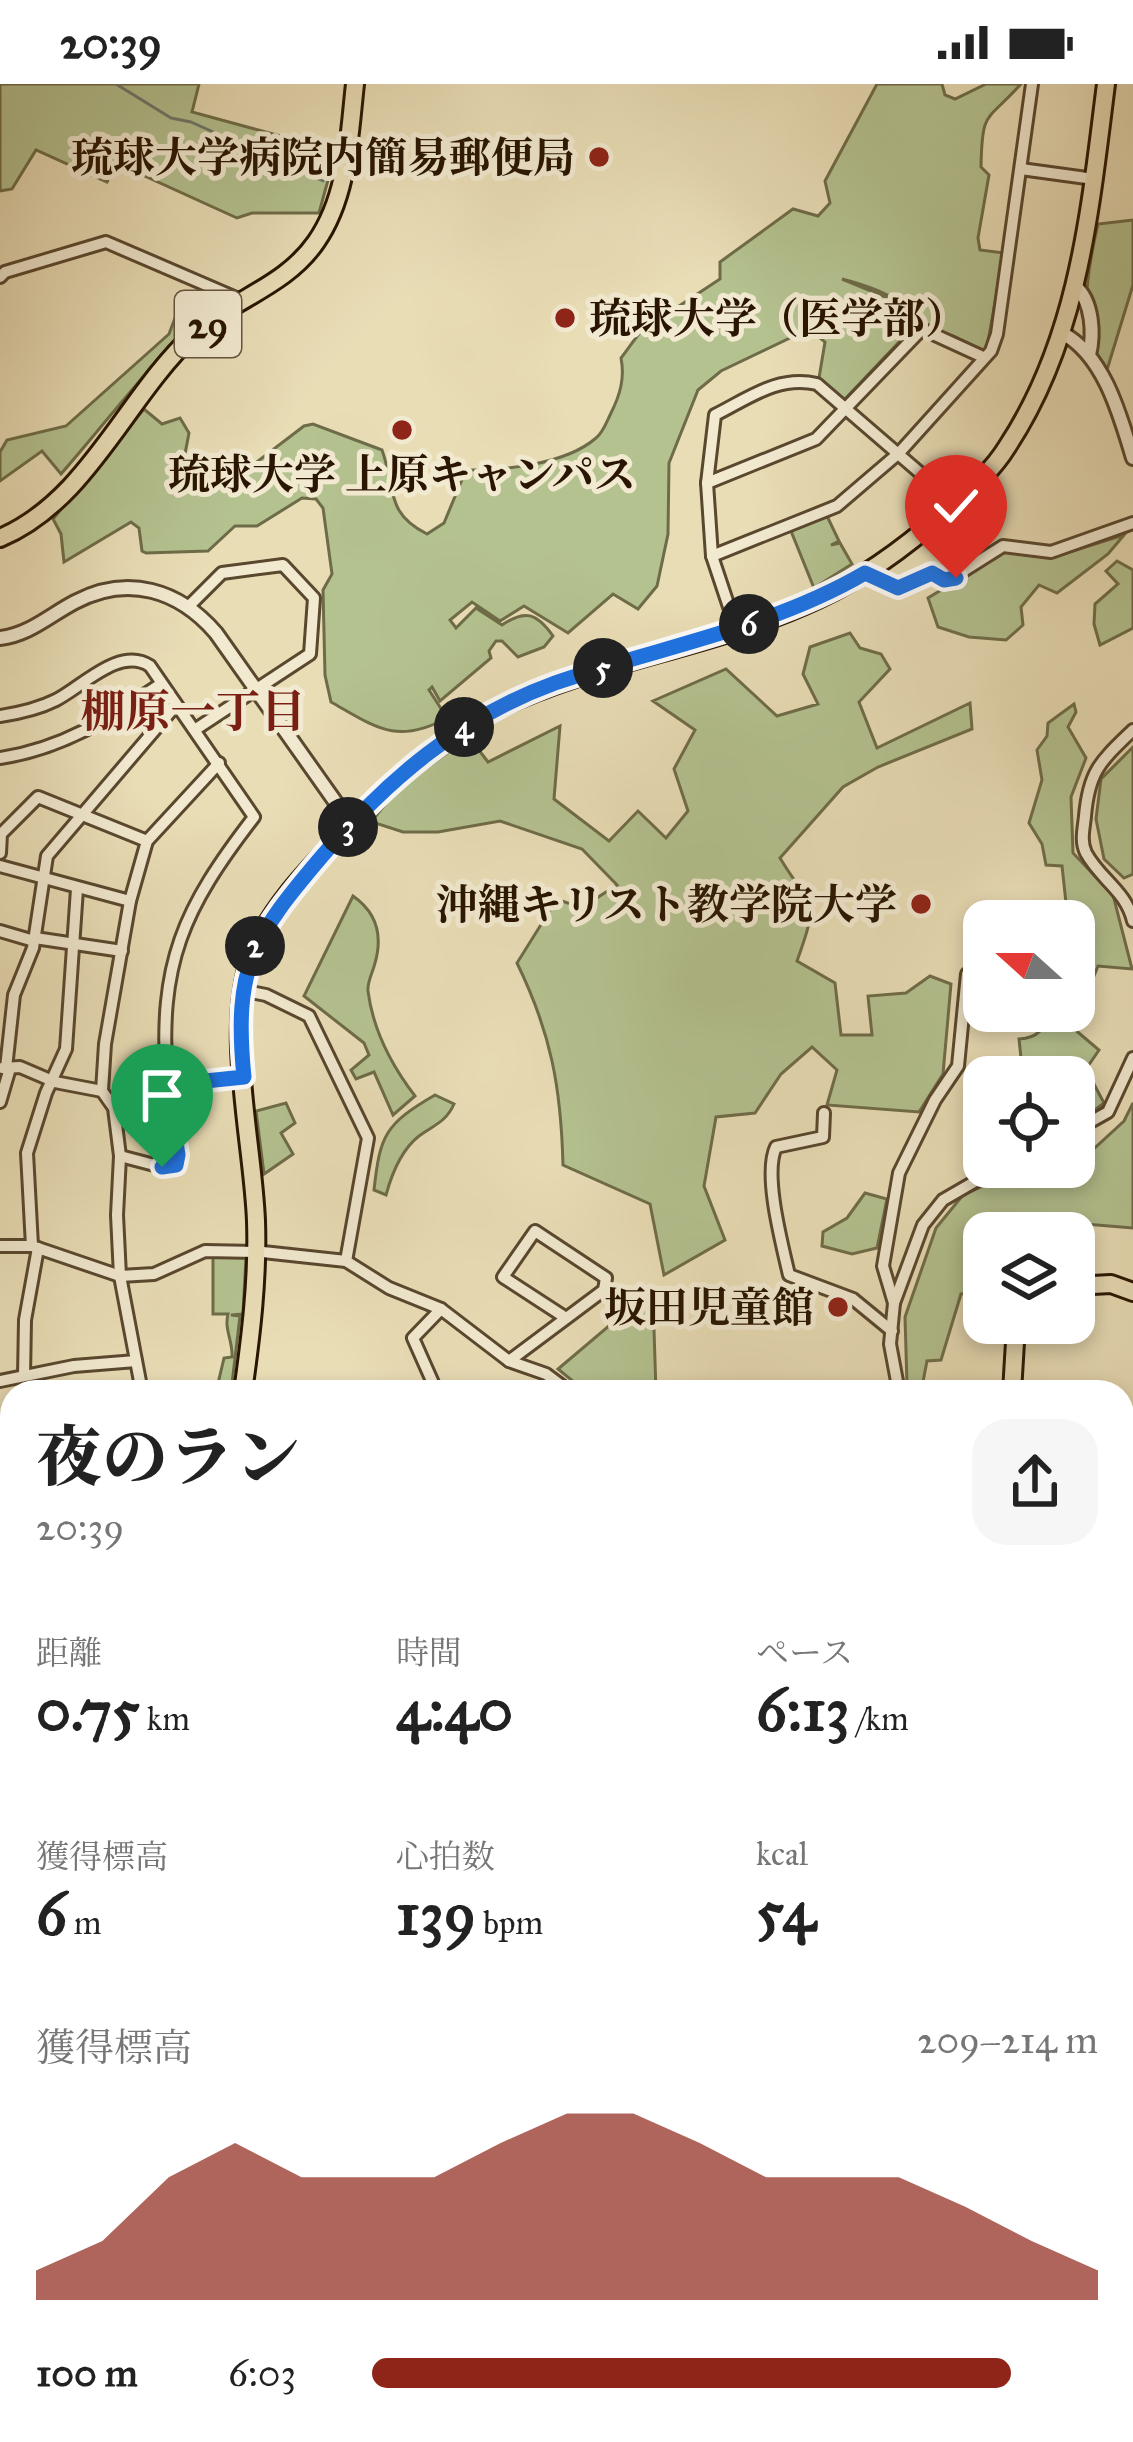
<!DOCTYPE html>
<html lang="ja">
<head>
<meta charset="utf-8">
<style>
	:root { --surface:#fff; --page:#f6f6f6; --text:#222; --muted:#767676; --accent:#8f2418 }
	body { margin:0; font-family:"IM FELL Great Primer","Noto Serif JP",serif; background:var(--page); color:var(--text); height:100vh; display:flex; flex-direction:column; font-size:45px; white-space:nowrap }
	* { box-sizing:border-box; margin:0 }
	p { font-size:39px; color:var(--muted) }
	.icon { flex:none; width:66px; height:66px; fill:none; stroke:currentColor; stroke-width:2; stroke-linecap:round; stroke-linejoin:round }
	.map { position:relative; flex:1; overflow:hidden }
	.panel { position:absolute; left:0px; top:1296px; width:1134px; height:1062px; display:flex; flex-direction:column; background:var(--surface); border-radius:36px 36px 0 0; box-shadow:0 6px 18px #0003 }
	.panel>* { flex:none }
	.needle { width:78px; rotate:291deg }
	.tools { position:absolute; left:963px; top:816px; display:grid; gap:24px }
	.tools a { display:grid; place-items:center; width:132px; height:132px; border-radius:24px; background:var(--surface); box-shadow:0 6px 18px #0003; font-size:60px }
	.pin { position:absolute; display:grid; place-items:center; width:102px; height:102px; color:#fff; margin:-123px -51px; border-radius:50% 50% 50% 0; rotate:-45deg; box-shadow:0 0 12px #0007 }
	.pin .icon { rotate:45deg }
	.km { position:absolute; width:60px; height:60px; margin:-30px; border-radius:50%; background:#222; color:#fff; font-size:33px; line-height:60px; text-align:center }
	.round { display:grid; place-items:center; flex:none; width:126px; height:126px; border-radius:36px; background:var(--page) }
	.overview { display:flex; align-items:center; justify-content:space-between; height:204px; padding:0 36px }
	h1 { font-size:66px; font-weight:800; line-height:90px }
	.metrics { display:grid; grid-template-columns:repeat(3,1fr); gap:18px; height:204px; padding:12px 36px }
	.metrics div { display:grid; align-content:center }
	.metrics b { font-size:60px; font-weight:800 }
	.metrics small { font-size:33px; font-weight:400 }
	.metrics p { font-size:33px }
	.chart { height:336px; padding:24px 36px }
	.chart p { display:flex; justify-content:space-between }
	.chart svg { width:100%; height:216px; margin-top:12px; fill:var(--accent); opacity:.7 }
	ul { padding:0 36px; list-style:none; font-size:39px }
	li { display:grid; grid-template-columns:192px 144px 1fr; align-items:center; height:90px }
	li i { height:30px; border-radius:15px; background:var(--accent) }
	.status { display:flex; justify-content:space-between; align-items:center; height:84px; padding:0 60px; background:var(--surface); direction:ltr }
	.status svg { height:33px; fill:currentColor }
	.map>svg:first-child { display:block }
</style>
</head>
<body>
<div class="status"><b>20:39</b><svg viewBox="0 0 49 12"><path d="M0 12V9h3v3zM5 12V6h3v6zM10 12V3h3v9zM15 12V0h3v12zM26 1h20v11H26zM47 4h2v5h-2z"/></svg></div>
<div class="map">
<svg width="1133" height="2358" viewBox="0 0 1133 2358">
	<rect width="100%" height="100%" fill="#e9ddb6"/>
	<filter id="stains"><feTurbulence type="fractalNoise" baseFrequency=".00167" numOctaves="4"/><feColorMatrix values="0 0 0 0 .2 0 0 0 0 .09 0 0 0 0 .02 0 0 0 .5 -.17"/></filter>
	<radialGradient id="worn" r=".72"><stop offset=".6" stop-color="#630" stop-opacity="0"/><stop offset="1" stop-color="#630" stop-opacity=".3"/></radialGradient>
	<g fill="#b4c290" stroke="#6e6c48" stroke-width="3">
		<polygon points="0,0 199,0 192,28 336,67 319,129 252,129 237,134 116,79 107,98 36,66 12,105 0,107"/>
		<path d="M877,0H942L945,11L955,15L986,0H1021C986,39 982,25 981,83L989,91L978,154L980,166L1004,169L987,263L983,266L953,252L922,245C903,213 876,204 842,195L893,216L917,239L844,316L819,294L825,258L819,253L790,254L721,287L698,306L669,379L668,450L657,502L638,525L613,510L568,549L524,522L500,537L472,518L450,536L456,544L476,524L502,541C525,525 537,529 553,552L544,563L518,573L502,557H496L489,567L491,574L440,617L432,603L429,606L447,634C397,661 377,644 331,618L325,591L323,506L332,490L323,424L316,415L302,414L257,442H235L208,467L146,469L142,467L139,444L131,438L64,478L61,450L53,435L144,325L162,340L180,334L189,349L185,370C197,387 204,404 228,400L304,342L313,340L382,366C396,405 385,429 427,450L444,439L466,386C504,386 565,381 596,354C603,349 607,337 611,329C620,311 625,294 621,274L663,217L673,226L720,195V178L793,125L818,132L830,119L825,97Z"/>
		<path d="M1133,136V201L1106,289C1077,241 1086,192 1098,140Z"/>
		<path d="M214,215L217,219C157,269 112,332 61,390L42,367L0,397V368L7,356L66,342L169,250L175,234Z"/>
		<polygon points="827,432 839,457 831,461 840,459 852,480 814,504 791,447"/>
		<polygon points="1124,451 1108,470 1057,509 1039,501 1021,523 1023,541 1006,556 969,553 938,543 928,514 1006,467 1050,474"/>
		<polygon points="1117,477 1133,486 1133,544 1100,561 1094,540 1095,520 1118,500 1106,487"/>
		<path d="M850,549L860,564L881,570L890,585L859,618L877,664L970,619L972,645L878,683L843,703L780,774C812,827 820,812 797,877L835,899L841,951H872L868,912L906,909L930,892L951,900L943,990L919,1028L827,1021L837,986L812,963L781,990L755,1029L716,1033L704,1102L725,1156L664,1191L650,1120L563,1081C561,1003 551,949 517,879L557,815L581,824L617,801L582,765L500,737L438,748H403L372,738C394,702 436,678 469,653L488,678L560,642L554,715L609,757L638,727L666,754L688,727L674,685L695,646L653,617L726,585L777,632L818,620L803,590L810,563Z"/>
		<path d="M1074,620L1076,628L1068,643L1086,674L1071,713L1073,769L1113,811L1132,885L1098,882L1073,944L1099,966L1086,985L1104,1019L1078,1039L1074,1038V993H1023L1019,955C1038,954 1045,945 1048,927H1074V837H1068L1062,782L1046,781L1042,760L1029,739L1042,696L1037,666L1047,652L1048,639Z"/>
		<polygon points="1133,663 1133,790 1124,794 1104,775 1096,735 1101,695"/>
		<path d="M353,812C376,828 383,851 375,879C373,888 367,898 368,907C373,946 392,982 415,1012L393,1031L374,988L356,995L351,986L369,971L364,959L304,912Z"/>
		<path d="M435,1011L454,1020C446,1038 434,1041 419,1052C401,1066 392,1089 386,1111L374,1106C380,1051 385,1040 435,1011Z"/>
		<polygon points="286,1019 295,1039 281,1049 293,1070 264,1090 256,1027"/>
		<polygon points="1133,1019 1133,1144 1049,1137 1026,1149 984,1149 984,1208 961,1210 941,1276 927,1277 922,1303 907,1300 905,1233 936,1144 963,1111 1017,1087 1028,1083 1074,1083 1124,1037"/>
		<polygon points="865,1109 887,1115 877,1164 852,1170 822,1162 823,1148 847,1134"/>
		<path d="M213,1173H246L243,1230L231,1231L240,1232L231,1308H216L224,1274L232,1273C233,1257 224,1246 228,1230H213Z"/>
		<polygon points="643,1213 653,1214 656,1308 586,1308 558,1285"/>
		<polygon points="0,1371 12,1387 12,1703 0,1689"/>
		<polygon points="12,1746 12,1941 0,1955 0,1764"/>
	</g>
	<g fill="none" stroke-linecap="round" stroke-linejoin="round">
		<polyline stroke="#6c796b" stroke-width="3" points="116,0 171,34 191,38 323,97"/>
		<g stroke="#59472e" stroke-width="16">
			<g id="minor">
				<polyline points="1021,85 1094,95"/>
				<polyline points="0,193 5,188 106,158 241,216"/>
				<polyline points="707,399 816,355 922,245 983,273"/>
				<polyline points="712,472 837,422 899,369 991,267 997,250 1032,0"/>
				<polyline points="865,489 898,504 932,489 949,496 1003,462 1051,468 1133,439"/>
				<polyline points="190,521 222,489 283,481 314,514 310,570 196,645"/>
				<path d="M736,544L712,472L707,399L715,331C749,314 778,291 817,300L955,419"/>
				<path d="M0,632C20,629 38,625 56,616C83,602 120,562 150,582L254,733C183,825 158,879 167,998C169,1025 181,1054 176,1081L162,1083L120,1072"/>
				<path d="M1133,646C1101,677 1089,686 1085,732C1084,744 1080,757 1086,769C1100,795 1126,807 1133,837"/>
				<path d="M0,674C62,665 110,634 161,600"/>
				<polyline points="0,769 1,750 38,713 147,757"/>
				<polyline points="0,782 130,817"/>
				<polyline points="0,847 34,857"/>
				<polyline points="35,854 122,867"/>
				<polyline points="241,906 266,911 309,932 368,1054 346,1177"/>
				<polyline points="2,984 20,983 55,998 102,1007"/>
				<polyline points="6,984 14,911 33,864 47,772 176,621"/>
				<polyline points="167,1002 244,993"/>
				<polyline points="0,1018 10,984"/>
				<path d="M824,1029L823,1053L776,1063C763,1090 782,1160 789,1191L853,1215L892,1247"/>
				<polyline points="1074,1047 1108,1028 1133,974"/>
				<polyline points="0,1162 32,1162 120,1192 154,1190 205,1167 263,1168 346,1177 389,1204 441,1225 509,1277 546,1290 570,1308"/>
				<polyline points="32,1162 27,1069 46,1009 66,965 77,805"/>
				<polyline points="894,1219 883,1182 899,1089 935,1016 958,982 967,890"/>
				<polyline points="509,1277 604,1206 606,1194 535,1147 503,1193 566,1234"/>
				<polyline points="24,1292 25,1236 38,1164"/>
				<polyline points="0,1297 74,1282 136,1277"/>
				<polyline points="142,1308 120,1192 117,1131 120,1072 114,1024 102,1007 105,960 130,817 147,757 219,679"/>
				<polyline points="437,1308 413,1254 441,1225"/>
				<polyline points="899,1308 890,1260 894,1219 923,1141 943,1116 1000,1083"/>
				<polyline points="1122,1698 1133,1696"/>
				<polyline points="1122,1778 1133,1775"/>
				<polyline points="1122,2003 1133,2011"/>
				<polyline points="1122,2062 1133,2056"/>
				<polyline points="0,2073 12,2060"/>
				<polyline points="1122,2119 1133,2113"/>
				<polyline points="0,2150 12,2164"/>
				<polyline points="1122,2180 1133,2175"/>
				<polyline points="1122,2238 1133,2233"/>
				<polyline points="1122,2286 1126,2296 1133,2293"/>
				<polyline points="904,2346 927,2346"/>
				<polyline points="85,2358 108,2346"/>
				<polyline points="864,2358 868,2346"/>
				<polyline points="953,2358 954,2346"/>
			</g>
		</g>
		<g stroke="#59472e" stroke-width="18">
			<g id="tertiary">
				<path d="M1075,202C1093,217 1094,251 1089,271"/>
				<path d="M1062,249C1104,271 1120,331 1133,374"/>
				<path d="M0,554C29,551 50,531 75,518C128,490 179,506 216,549L351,740"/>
			</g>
		</g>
		<g stroke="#291501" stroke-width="22">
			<g id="primary">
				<path d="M0,454C88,417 126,313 193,251C232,215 285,203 316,158C348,112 349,53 355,0"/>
				<polyline points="1074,1202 1111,1200 1133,1208"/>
				<path d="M243,1308C251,1251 258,1194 256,1137C253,1057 223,940 253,868C270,824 308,786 340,752C385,704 433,657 493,627C596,576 714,564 818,515C865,493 906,463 945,428C967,408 991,389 1007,363C1079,254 1090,126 1106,0"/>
				<polyline points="1012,1308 1015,1258 1023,1239"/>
				<polyline points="0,1353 12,1361"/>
				<polyline points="0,2191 12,2188"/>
				<polyline points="0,2216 12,2204"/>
				<polyline points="699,2346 706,2358"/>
				<polyline points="46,2358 61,2346"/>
			</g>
		</g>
		<use href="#minor" stroke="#f1e9d0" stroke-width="10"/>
		<use href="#tertiary" stroke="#f1e9d0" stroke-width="12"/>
		<use href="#primary" stroke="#e9ddb6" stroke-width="16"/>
	</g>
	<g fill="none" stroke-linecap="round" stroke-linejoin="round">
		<g stroke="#fff" stroke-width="24">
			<path id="route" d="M162,1083L176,1081L178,1071L167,1001L244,993C233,883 253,853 323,771C387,696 461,633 555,599C659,563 769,545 865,489L898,504L932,489L944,496L956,494"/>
		</g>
		<use href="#route" stroke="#1a73e8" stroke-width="15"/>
	</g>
	<g fill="#8f2418" stroke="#f1e9d0" stroke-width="4.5">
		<circle cx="599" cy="73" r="12"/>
		<circle cx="565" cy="234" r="12"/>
		<circle cx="402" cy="346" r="12"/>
		<circle cx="921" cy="820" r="12"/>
		<circle cx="838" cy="1223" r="12"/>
	</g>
	<g text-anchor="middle" stroke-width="10" stroke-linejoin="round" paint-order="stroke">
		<rect fill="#f1e9d0" stroke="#65553f" stroke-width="3" x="175" y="207" width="66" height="66" rx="9"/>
		<g font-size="39" font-weight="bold" fill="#291501">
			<text x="208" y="254">29</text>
		</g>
		<g font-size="42" font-weight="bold" fill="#291501" stroke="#f1e9d0" text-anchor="end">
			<text x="575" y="88">琉球大学病院内簡易郵便局</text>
			<text x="589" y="249" text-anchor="start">琉球大学（医学部）</text>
			<text x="402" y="405" text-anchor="middle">琉球大学 上原キャンパス</text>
			<text x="897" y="835">沖縄キリスト教学院大学</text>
			<text x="814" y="1238">坂田児童館</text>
		</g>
		<g font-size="45" font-weight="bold" fill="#7a1f14" stroke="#f1e9d0">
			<text x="193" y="643">棚原一丁目</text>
		</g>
	</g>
	<rect width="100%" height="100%" filter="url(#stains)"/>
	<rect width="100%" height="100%" fill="url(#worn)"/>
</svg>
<div class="tools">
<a><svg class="needle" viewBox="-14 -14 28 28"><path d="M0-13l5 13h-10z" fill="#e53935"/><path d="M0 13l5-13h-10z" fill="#767676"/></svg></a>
<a><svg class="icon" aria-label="locate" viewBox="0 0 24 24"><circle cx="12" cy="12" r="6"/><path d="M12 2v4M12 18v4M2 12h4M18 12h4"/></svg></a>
<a><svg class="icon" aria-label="layers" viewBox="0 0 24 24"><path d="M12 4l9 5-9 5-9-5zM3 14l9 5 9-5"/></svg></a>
</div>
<div class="pin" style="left:162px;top:1083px;background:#1e9e55"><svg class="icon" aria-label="arrive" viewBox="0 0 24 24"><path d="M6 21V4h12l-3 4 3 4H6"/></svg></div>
<div class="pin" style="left:956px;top:494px;background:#d93025"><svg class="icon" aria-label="check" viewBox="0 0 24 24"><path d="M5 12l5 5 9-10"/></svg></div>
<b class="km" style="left:255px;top:862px">2</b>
<b class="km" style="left:348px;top:743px">3</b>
<b class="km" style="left:464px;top:643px">4</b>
<b class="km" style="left:603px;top:584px">5</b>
<b class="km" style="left:749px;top:540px">6</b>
<section class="panel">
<div class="overview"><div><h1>夜のラン</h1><p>20:39</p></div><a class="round"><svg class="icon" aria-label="share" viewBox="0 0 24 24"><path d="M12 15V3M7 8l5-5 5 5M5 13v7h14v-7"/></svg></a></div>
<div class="metrics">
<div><p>距離</p><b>0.75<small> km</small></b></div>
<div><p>時間</p><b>4:40</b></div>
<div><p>ペース</p><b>6:13<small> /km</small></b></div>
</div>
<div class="metrics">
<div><p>獲得標高</p><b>6<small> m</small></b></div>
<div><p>心拍数</p><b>139<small> bpm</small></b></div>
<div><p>kcal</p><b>54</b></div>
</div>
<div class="chart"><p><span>獲得標高</span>209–214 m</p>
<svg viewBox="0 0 160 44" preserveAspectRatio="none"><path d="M0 44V38L10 32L20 19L30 12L40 19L50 19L60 19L70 12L80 6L90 6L100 12L110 19L120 19L130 19L140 25L150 32L160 38V44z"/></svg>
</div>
<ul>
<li><b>100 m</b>6:03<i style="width:88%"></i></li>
</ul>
</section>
</div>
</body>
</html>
